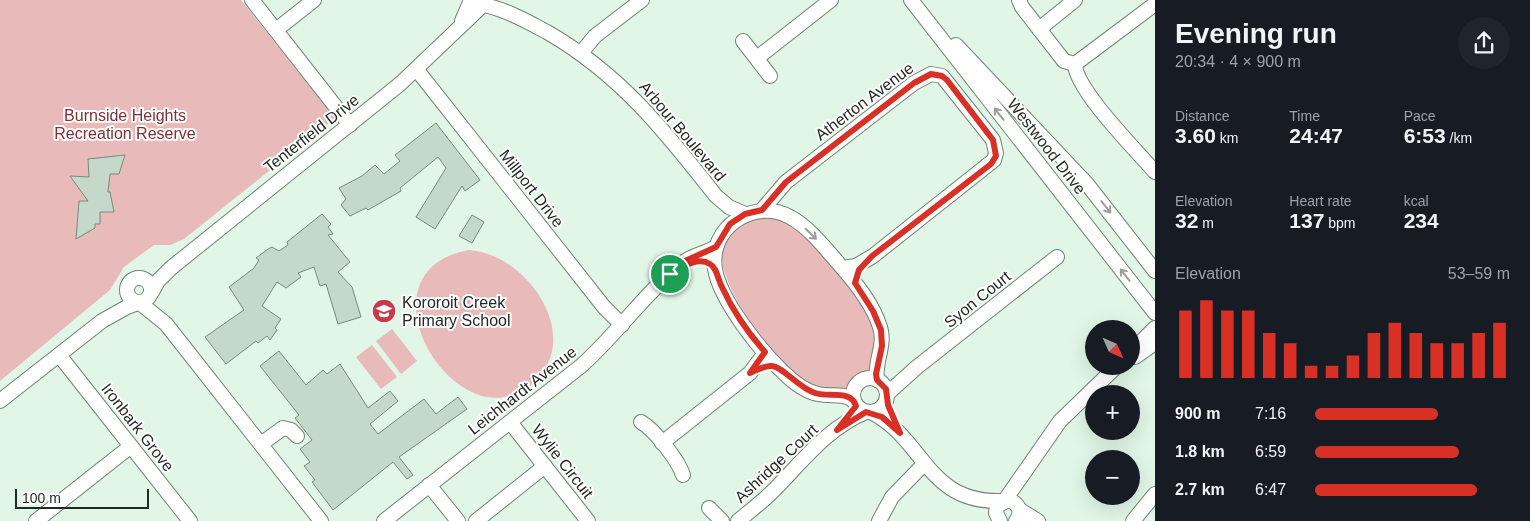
<!DOCTYPE html>
<html lang="en">
<head>
<meta charset="utf-8">
<style>
	:root { --surface:#171b24; --page:#20242c; --text:#f1f3f6; --muted:#9ea1a6; --accent:#d93025 }
	body { margin:0; font-family:Arial,sans-serif; background:var(--page); color:var(--text); height:100vh; display:flex; flex-direction:column; font-size:19px; white-space:nowrap }
	* { box-sizing:border-box; margin:0 }
	p { font-size:16px; color:var(--muted) }
	.icon { flex:none; width:28px; height:28px; fill:none; stroke:currentColor; stroke-width:2; stroke-linecap:round; stroke-linejoin:round }
	.map { position:relative; flex:1; overflow:hidden }
	.panel { display:flex; flex-direction:column; background:var(--surface); width:375px }
	.panel>* { flex:none }
	.needle { width:32px; rotate:135deg }
	.controls { position:absolute; left:1085px; top:320px; display:grid; gap:10px }
	.controls a { display:grid; place-items:center; width:55px; height:55px; border-radius:50%; background:var(--surface); box-shadow:0 5px 20px #0002; font-size:25px }
	.scale { position:absolute; left:15px; bottom:12px; width:134px; box-sizing:border-box; padding-left:5px; border:2px solid #212923; border-top:0; font-size:14px; line-height:18px; white-space:nowrap; color:#212923; -webkit-text-stroke:4px #fff; paint-order:stroke }
	.pin { position:absolute; display:grid; place-items:center; width:42px; height:42px; color:#fff; margin:-21px; border:2px solid #fff; border-radius:50%; box-shadow:0 1px 5px #0007 }
	.round { display:grid; place-items:center; flex:none; width:52px; height:52px; border-radius:26px; background:var(--page) }
	.summary { display:flex; align-items:center; justify-content:space-between; height:85px; padding:0 20px }
	h1 { font-size:28px; font-weight:700; line-height:38px }
	.stats { display:grid; grid-template-columns:repeat(3,1fr); gap:8px; height:85px; padding:5px 20px }
	.stats div { display:grid; align-content:center }
	.stats b { font-size:21px; font-weight:700 }
	.stats small { font-size:14px; font-weight:400 }
	.stats p { font-size:14px }
	.chart { height:140px; padding:10px 20px }
	.chart p { display:flex; justify-content:space-between }
	.chart svg { width:100%; height:90px; margin-top:5px; stroke:var(--accent); stroke-width:6 }
	ul { padding:0 20px; list-style:none; font-size:16px }
	li { display:grid; grid-template-columns:80px 60px 1fr; align-items:center; height:38px }
	li i { height:12px; border-radius:6px; background:var(--accent) }
	main { display:flex; flex:1; min-height:0 }
	.map>svg:first-child { display:block }
</style>
</head>
<body>
<main>
<div class="map">
<svg width="1155" height="521" viewBox="0 0 1155 521">
	<rect width="100%" height="100%" fill="#e1f6e6"/>
	<g fill="#e8bbba">
		<polygon points="0,0 241,0 335,118 184,239 170,245 154,245 124,267 110,290 0,381"/>
		<path d="M780,215L828,255L878,327L873,372L859,378L852,390C836,387 819,391 804,382C777,366 723,290 722,259C721,244 729,228 742,220C751,215 769,216 780,215Z"/>
		<path d="M469,250C529,254 586,340 531,385C456,446 351,271 469,250Z"/>
		<polygon points="392,329 417,361 401,374 376,341"/>
		<polygon points="372,345 397,377 381,389 356,357"/>
	</g>
	<g fill="#c4d9c9" stroke="#778b7c">
		<polygon points="436,123 480,180 465,191 462,186 435,229 416,217 446,168 438,157 400,188 401,191 368,210 366,208 350,216 341,205 346,199 339,188 362,176 375,165 384,174 400,161 395,155"/>
		<polygon points="125,155 119,174 110,174 108,192 110,192 114,212 100,212 100,224 95,224 95,228 76,239 79,201 88,201 70,176 89,177 88,159"/>
		<polygon points="322,214 331,224 328,227 333,234 328,235 350,262 338,272 352,287 361,317 338,324 326,284 320,286 314,267 298,273 301,277 286,288 277,282 262,306 281,319 275,328 277,330 270,340 267,336 258,343 256,341 226,364 205,337 244,310 229,287 254,268 259,260 256,258 268,249 272,247 279,251 288,245 287,242"/>
		<polygon points="472,215 484,222 472,243 459,236"/>
		<polygon points="279,351 306,385 323,370 327,374 340,364 368,408 390,391 398,401 370,424 378,434 424,399 436,414 458,397 467,409 399,457 413,475 407,479 393,462 333,510 312,482 315,480 304,466 310,462 300,449 312,440 295,418 299,415 260,366"/>
	</g>
	<g fill="none" stroke-linecap="round" stroke-linejoin="round">
		<g stroke="#708374" stroke-width="16">
			<g id="minor">
				<polyline points="252,0 350,125"/>
				<polyline points="911,0 1155,313"/>
				<polyline points="1019,0 1022,7 1064,61 1075,64 1155,4"/>
				<path d="M484,5C507,10 526,21 547,32C620,74 665,131 716,196L729,207L745,214"/>
				<polyline points="462,21 471,0"/>
				<polyline points="1039,29 1075,0"/>
				<polyline points="276,30 314,0"/>
				<polyline points="743,41 770,76"/>
				<polyline points="956,45 1087,184 1155,271"/>
				<polyline points="581,53 595,36 642,0"/>
				<polyline points="757,58 831,0"/>
				<path d="M1075,64C1075,89 1137,151 1155,172"/>
				<polyline points="417,70 604,307 622,325"/>
				<polyline points="762,210 786,182 914,83 931,74 942,76 993,140 996,153 994,160 873,256 856,266 843,268"/>
				<circle cx="139" cy="290" r="12"/>
				<polyline points="152,292 158,281 171,268 400,84 483,5"/>
				<polyline points="140,303 166,324 321,521"/>
				<polyline points="1131,352 1155,328"/>
				<polyline points="59,355 190,521"/>
				<polyline points="1135,357 1155,343"/>
				<circle cx="870" cy="395" r="17"/>
				<polyline points="887,394 917,367 1057,257"/>
				<polyline points="0,401 102,321 127,307 138,303"/>
				<path d="M854,401C843,392 831,397 818,394C804,391 793,382 783,372C760,350 720,300 715,269C708,228 754,197 790,217C809,227 825,248 839,264C855,282 873,304 880,327C886,345 874,362 877,380"/>
				<path d="M871,412C926,440 926,504 1003,501"/>
				<polyline points="510,422 588,521"/>
				<path d="M641,422C655,430 678,460 683,475"/>
				<polyline points="662,443 750,373 765,353"/>
				<polyline points="261,444 283,428 291,430 297,436"/>
				<polyline points="429,485 458,521"/>
				<polyline points="1005,500 1060,421 1117,366"/>
				<polyline points="709,508 722,521"/>
				<polyline points="1020,510 1038,521"/>
				<polyline points="36,521 131,446"/>
				<path d="M384,521L581,366C617,334 644,294 681,264C691,255 705,254 716,247"/>
				<polyline points="476,521 545,466"/>
				<path d="M738,521C750,511 762,502 773,491C801,463 828,427 866,412"/>
				<polyline points="879,521 892,497 924,464"/>
				<path d="M1000,521L996,513L997,506L1008,500C1019,503 1023,512 1016,521"/>
				<polyline points="1133,521 1155,494"/>
			</g>
		</g>
		<use href="#minor" stroke="#fff" stroke-width="14"/>
	</g>
	<defs><path id="oneway-shaft" d="M-6 0H5M1.5-3L5.5 0L1.5 3" fill="none" stroke-width="1.6" stroke-linecap="round" stroke-linejoin="round" transform="scale(1.25)"/></defs>
	<g stroke="#9b9f9c">
		<use href="#oneway-shaft" transform="translate(999 114) rotate(-128)"/>
		<use href="#oneway-shaft" transform="translate(1106 207) rotate(52)"/>
		<use href="#oneway-shaft" transform="translate(811 234) rotate(44)"/>
		<use href="#oneway-shaft" transform="translate(1125 275) rotate(-128)"/>
	</g>
	<g fill="none" stroke-linecap="round" stroke-linejoin="round">
		<g stroke="#fff" stroke-width="10">
			<path id="route" d="M931,74L942,76L947,80L993,140L996,156L991,164L872,256L859,270L855,283L873,311L881,330L882,346L876,374L877,380L886,389L888,405L900,433L882,417L866,412L837,430L856,406C851,389 829,398 815,393C799,388 783,367 772,366C765,365 757,370 750,373L765,352C748,333 733,311 722,287C718,280 717,268 710,264C697,256 681,268 670,274L685,261L716,247L730,224L745,214L762,210L786,182L914,83Z"/>
		</g>
		<use href="#route" stroke="#d93025" stroke-width="6"/>
	</g>
	<defs>
		<g id="school-disc" transform="scale(1.25)"><circle r="9.5" fill="#c93946" stroke="#fff"/><path d="M0-5L7-2L0 1L-7-2ZM-4 1L0 2.5L4 1V4Q0 6-4 4Z" fill="#fff"/></g>
	</defs>
	<g fill-rule="evenodd">
		<use href="#school-disc" x="384" y="311"/>
	</g>
	<g text-anchor="middle" stroke-width="4" stroke-linejoin="round" paint-order="stroke">
		<g font-size="16" fill="#212923" stroke="#fff">
			<text transform="translate(864 101) rotate(-37)" y="6">Atherton Avenue</text>
			<text transform="translate(683 131) rotate(50)" y="6">Arbour Boulevard</text>
			<text transform="translate(311 133) rotate(-38)" y="6">Tenterfield Drive</text>
			<text transform="translate(1047 146) rotate(52)" y="6">Westwood Drive</text>
			<text transform="translate(532 188) rotate(52)" y="6">Millport Drive</text>
			<text transform="translate(977 299) rotate(-39)" y="6">Syon Court</text>
			<text transform="translate(522 390) rotate(-38)" y="6">Leichhardt Avenue</text>
			<text transform="translate(138 427) rotate(52)" y="6">Ironbark Grove</text>
			<text transform="translate(563 461) rotate(52)" y="6">Wylie Circuit</text>
			<text transform="translate(776 463) rotate(-43)" y="6">Ashridge Court</text>
		</g>
		<g font-size="16" fill="#822e33" stroke="#fff">
			<text x="125" y="121">Burnside Heights<tspan x="125" dy="18">Recreation Reserve</tspan></text>
		</g>
		<g font-size="16" fill="#212923" stroke="#fff" text-anchor="start">
			<text x="402" y="308">Kororoit Creek<tspan x="402" dy="18">Primary School</tspan></text>
		</g>
	</g>
</svg>
<div class="controls">
<a><svg class="needle" viewBox="-14 -14 28 28"><path d="M0-13l5 13h-10z" fill="#e53935"/><path d="M0 13l5-13h-10z" fill="#9ea1a6"/></svg></a>
<a>+</a>
<a>−</a>
</div>
<div class="scale">100 m</div>
<div class="pin" style="left:670px;top:274px;background:#1e9e55"><svg class="icon" aria-label="arrive" viewBox="0 0 24 24"><path d="M6 21V4h12l-3 4 3 4H6"/></svg></div>
</div>
<section class="panel">
<div class="summary"><div><h1>Evening run</h1><p>20:34 · 4 × 900 m</p></div><a class="round"><svg class="icon" aria-label="share" viewBox="0 0 24 24"><path d="M12 15V3M7 8l5-5 5 5M5 13v7h14v-7"/></svg></a></div>
<div class="stats">
<div><p>Distance</p><b>3.60<small> km</small></b></div>
<div><p>Time</p><b>24:47</b></div>
<div><p>Pace</p><b>6:53<small> /km</small></b></div>
</div>
<div class="stats">
<div><p>Elevation</p><b>32<small> m</small></b></div>
<div><p>Heart rate</p><b>137<small> bpm</small></b></div>
<div><p>kcal</p><b>234</b></div>
</div>
<div class="chart"><p><span>Elevation</span>53–59 m</p>
<svg viewBox="0 0 160 44" preserveAspectRatio="none"><path d="M5 44V11M15 44V6M25 44V11M35 44V11M45 44V22M55 44V27M65 44V38M75 44V38M85 44V33M95 44V22M105 44V17M115 44V22M125 44V27M135 44V27M145 44V22M155 44V17"/></svg>
</div>
<ul>
<li><b>900 m</b>7:16<i style="width:63%"></i></li>
<li><b>1.8 km</b>6:59<i style="width:74%"></i></li>
<li><b>2.7 km</b>6:47<i style="width:83%"></i></li>
</ul>
</section>
</main>
</body>
</html>
